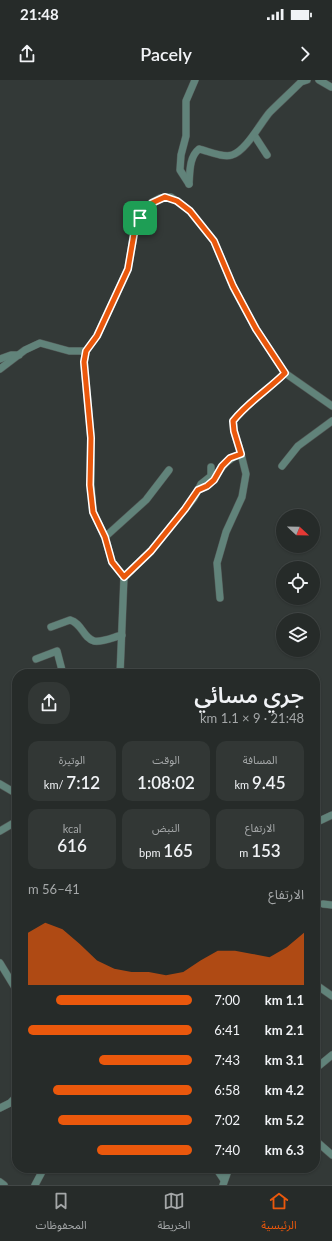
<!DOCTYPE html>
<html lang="ar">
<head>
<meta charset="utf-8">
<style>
	:root { --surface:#262b29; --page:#323735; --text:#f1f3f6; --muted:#a4a7a8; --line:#424746; --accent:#ea580c }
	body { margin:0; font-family:Lato,"Noto Sans Arabic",sans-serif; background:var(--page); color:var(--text); direction:rtl; height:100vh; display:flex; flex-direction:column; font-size:15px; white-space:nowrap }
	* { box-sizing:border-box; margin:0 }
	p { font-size:13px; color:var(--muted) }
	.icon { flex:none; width:22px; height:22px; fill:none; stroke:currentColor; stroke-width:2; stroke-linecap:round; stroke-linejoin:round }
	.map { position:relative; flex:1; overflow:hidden; direction:ltr }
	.side { position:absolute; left:12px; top:589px; width:308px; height:504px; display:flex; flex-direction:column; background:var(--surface); border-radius:16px; box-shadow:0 1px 3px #0004,0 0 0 1px var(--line); direction:rtl }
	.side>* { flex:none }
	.needle { width:26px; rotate:112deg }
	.buttons { position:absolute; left:276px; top:429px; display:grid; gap:8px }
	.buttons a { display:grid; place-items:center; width:44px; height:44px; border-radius:50%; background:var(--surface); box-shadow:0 1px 3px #0004,0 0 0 1px var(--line); font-size:20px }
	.pin { position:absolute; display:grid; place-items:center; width:34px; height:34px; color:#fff; margin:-17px; border-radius:8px; box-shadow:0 2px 6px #0006 }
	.round { display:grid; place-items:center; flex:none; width:42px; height:42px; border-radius:16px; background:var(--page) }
	.summary { display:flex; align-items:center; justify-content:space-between; height:68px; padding:0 16px }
	h1 { font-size:22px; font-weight:600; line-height:30px }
	.metrics { display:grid; grid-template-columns:repeat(3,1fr); gap:6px; height:68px; padding:4px 16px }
	.metrics div { display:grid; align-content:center; border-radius:10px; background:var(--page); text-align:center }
	.metrics b { font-size:17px; font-weight:600 }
	.metrics small { font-size:11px; font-weight:400 }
	.metrics p { font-size:11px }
	.chart { height:112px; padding:8px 16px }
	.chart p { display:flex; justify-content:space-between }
	.chart svg { width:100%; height:72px; margin-top:4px; fill:var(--accent); opacity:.7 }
	ul { padding:0 16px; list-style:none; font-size:13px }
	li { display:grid; grid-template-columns:64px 48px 1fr; align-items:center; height:30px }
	li i { height:10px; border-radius:5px; background:var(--accent) }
	.status { display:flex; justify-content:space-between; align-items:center; height:28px; padding:0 20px; background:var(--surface); direction:ltr }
	.status svg { height:11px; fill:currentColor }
	header { display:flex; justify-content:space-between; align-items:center; height:52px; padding:0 16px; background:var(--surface); font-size:18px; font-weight:600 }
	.tab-bar { display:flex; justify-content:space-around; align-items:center; height:56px; border-top:1px solid var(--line); background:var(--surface); font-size:11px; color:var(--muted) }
	.tab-bar a { display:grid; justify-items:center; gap:2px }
	.tab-bar .current { color:var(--accent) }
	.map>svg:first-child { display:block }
</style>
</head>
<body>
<div class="status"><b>21:48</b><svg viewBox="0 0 49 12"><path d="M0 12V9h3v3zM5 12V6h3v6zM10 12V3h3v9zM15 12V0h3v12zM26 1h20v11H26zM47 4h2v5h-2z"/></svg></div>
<header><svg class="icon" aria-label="forward" viewBox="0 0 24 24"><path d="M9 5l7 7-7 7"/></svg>Pacely<svg class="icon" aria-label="share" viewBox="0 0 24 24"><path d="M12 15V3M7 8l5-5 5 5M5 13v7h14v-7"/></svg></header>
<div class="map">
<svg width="332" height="1105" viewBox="0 0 332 1105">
	<rect width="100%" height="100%" fill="#333937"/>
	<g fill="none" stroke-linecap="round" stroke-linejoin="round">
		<g stroke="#515755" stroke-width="8">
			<g id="minor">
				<polyline points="319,0 331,7"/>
				<polyline points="254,55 267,75"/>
				<path d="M189,104C190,92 189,77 199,69C208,71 223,78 232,75C246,71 261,42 270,32C280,22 291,12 301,2L307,0"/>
				<polyline points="189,104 180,90 181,75 186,56 186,21 195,0"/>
				<polyline points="0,279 11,275 19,275"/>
				<polyline points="0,289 25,270 40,263 69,271 86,271"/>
				<path d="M241,374L234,351L233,341C248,322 268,310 285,293"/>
				<polyline points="282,386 298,366 332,341"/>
				<path d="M198,410C220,401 217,382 241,374L246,394L242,417L226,452L217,483L220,518"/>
				<polyline points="105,457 146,420 169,390"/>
				<polyline points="124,497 112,482 105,457 93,432 91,405 91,357 84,282 86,271 97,256 128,189 135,148 140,138 151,123 160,118 171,117 190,131 214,161 233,207 256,249 285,293 332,326"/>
				<path d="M51,547L70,540C82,543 83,558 94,561C101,563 114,557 122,555"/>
				<polyline points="36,579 57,571 63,594"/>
				<polyline points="120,594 124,497 151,471 194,418 201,404 211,396 211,387"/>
				<polyline points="0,704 17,714"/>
				<polyline points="315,743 332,735"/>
				<polyline points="0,751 17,741"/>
				<polyline points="323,824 332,825"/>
				<polyline points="0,883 17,911"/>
				<polyline points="315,904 332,916"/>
				<polyline points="315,989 332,975"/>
				<polyline points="0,1028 10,1023 17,1016"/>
				<polyline points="315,1060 332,1075"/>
				<polyline points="216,1088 224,1100"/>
				<polyline points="0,1102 4,1105"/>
				<polyline points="35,1105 44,1088"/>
				<polyline points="223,1105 229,1088"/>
			</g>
		</g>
		<use href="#minor" stroke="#61837a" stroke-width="7"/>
	</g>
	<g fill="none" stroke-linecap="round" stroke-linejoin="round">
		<g stroke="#fff" stroke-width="8">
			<path id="route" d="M165,117L177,121L190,131L214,161L233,206L256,249L285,293C268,310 248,322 233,341L234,351L241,374L230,378L222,386L214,400L207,406L198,410L185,429L151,471L124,497L112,482L105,457L93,432L90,405L91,358L84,282L86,271L97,256L128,189L135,148L140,138L152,123Z"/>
		</g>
		<use href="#route" stroke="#ea580c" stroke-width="5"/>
	</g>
</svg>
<div class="buttons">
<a><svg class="needle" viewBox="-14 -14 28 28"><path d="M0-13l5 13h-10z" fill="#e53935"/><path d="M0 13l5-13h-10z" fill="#a4a7a8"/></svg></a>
<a><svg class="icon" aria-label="locate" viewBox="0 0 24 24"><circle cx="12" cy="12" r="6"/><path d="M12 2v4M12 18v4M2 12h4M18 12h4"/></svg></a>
<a><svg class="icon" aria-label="layers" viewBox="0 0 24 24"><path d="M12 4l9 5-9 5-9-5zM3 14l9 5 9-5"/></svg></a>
</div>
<div class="pin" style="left:140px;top:138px;background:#1e9e55"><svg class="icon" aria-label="arrive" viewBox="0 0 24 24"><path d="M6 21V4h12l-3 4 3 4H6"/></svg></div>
<section class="side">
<div class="summary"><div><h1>جري مسائي</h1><p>21:48 · 9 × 1.1 km</p></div><a class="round"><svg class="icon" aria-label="share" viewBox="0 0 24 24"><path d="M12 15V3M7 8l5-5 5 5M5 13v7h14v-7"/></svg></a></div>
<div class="metrics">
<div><p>المسافة</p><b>9.45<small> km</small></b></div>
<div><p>الوقت</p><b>1:08:02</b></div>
<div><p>الوتيرة</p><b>7:12<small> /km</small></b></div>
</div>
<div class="metrics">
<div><p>الارتفاع</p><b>153<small> m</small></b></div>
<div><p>النبض</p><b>165<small> bpm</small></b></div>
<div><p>kcal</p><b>616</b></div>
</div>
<div class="chart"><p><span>الارتفاع</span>41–56 m</p>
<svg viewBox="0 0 160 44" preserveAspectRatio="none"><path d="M0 44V12L10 6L20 10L30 19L40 29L50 34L60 36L70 36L80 38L90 36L100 29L110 23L120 23L130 25L140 27L150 21L160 12V44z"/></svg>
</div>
<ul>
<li><b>1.1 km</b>7:00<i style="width:83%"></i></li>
<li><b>2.1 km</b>6:41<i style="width:100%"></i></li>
<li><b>3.1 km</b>7:43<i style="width:57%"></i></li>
<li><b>4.2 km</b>6:58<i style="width:85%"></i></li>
<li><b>5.2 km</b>7:02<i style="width:82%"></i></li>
<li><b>6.3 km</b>7:40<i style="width:58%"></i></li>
</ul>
</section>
</div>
<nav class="tab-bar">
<a class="current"><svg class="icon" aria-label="home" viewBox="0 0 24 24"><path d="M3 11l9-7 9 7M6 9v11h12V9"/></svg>الرئيسية</a>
<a><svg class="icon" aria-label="map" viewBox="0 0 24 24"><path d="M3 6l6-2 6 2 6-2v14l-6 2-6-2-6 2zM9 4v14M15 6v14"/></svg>الخريطة</a>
<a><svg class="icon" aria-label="saved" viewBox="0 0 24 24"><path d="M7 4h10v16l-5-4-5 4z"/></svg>المحفوظات</a>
</nav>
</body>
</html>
